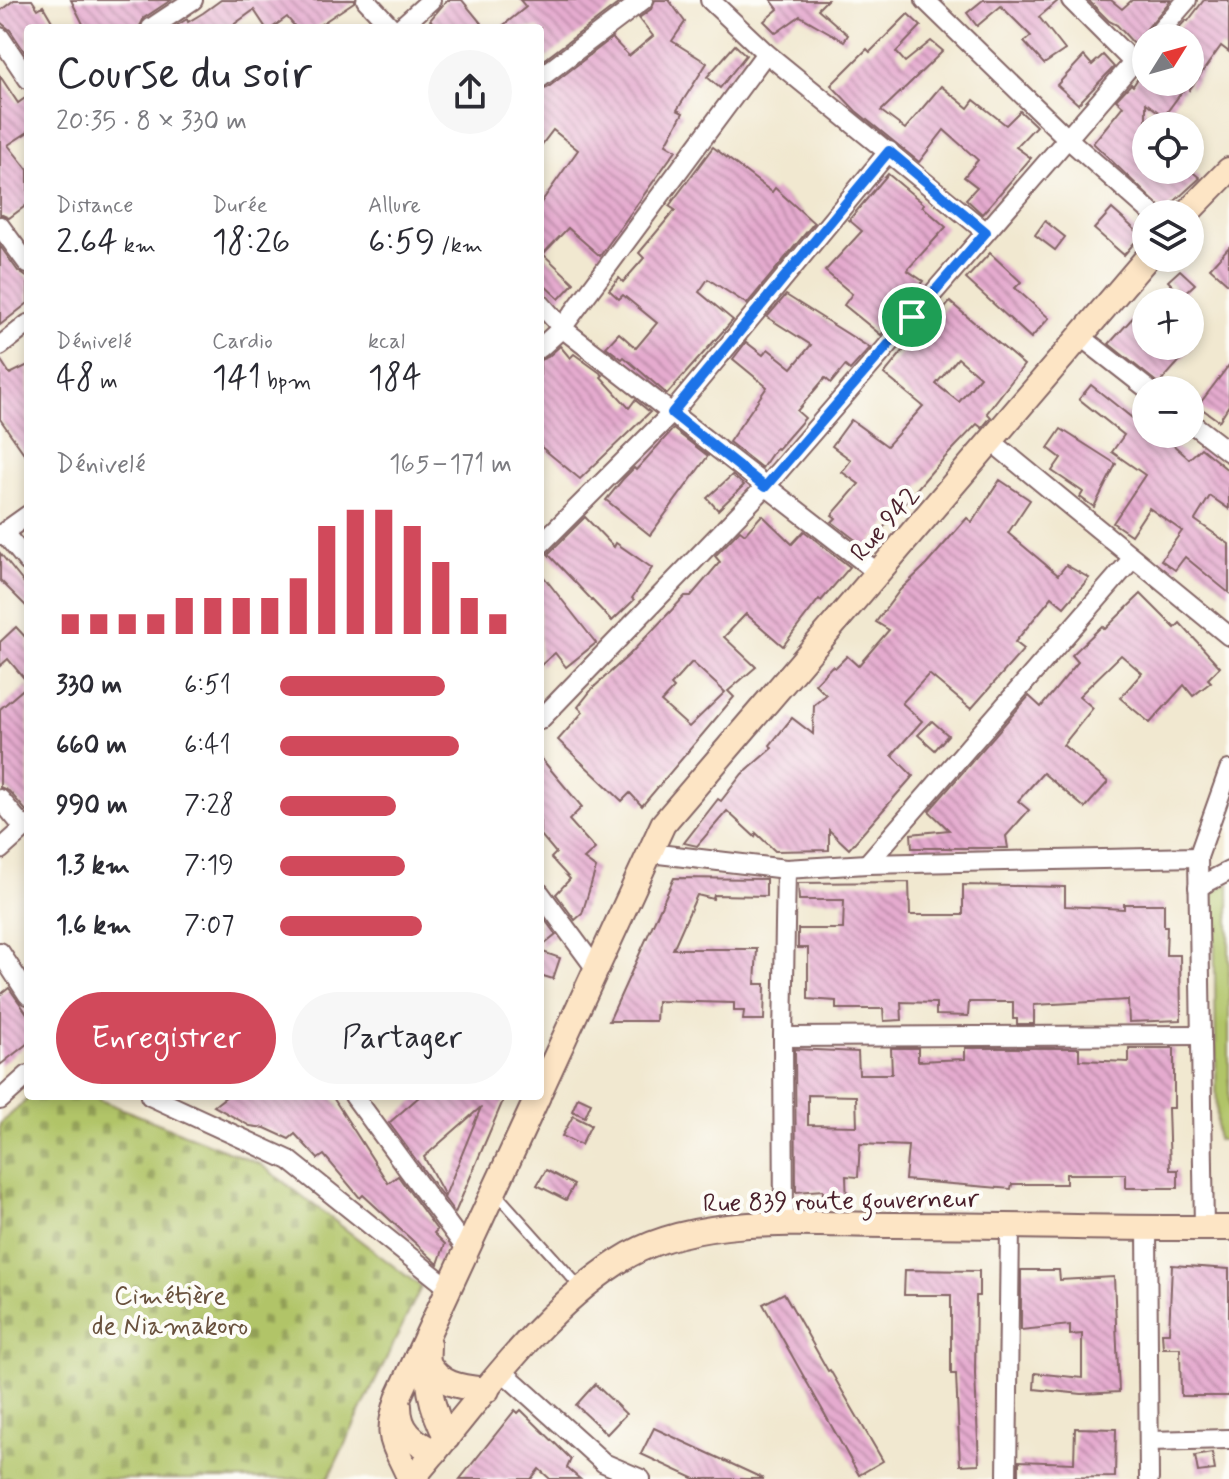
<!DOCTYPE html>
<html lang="fr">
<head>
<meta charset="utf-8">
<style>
	:root { --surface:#fff; --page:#f7f7f7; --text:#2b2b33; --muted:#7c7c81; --accent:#d1495b }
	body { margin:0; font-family:Mynerve,sans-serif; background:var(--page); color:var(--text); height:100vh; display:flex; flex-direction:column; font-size:30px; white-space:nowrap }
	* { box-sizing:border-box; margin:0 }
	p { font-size:26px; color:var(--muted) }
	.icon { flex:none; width:44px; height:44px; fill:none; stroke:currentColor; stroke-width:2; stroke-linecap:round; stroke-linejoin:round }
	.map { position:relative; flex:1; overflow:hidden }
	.drawer { position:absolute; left:24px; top:24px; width:520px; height:1076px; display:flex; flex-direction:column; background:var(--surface); border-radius:8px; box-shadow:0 4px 12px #0003 }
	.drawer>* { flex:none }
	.needle { width:52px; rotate:53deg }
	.controls { position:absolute; left:1132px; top:24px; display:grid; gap:16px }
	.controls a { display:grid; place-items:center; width:72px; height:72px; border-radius:50%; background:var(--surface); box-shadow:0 4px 12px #0003; font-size:40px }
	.pin { position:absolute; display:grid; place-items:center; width:68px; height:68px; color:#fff; margin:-34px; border:4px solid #fff; border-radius:50%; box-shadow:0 2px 8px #0007 }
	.round { display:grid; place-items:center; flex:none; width:84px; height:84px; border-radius:42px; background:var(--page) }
	.overview { display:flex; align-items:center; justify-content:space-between; height:136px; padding:0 32px }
	h1 { font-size:44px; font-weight:600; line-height:60px }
	.metrics { display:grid; grid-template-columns:repeat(3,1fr); gap:12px; height:136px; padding:8px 32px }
	.metrics div { display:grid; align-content:center }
	.metrics b { font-size:34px; font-weight:600 }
	.metrics small { font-size:22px; font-weight:400 }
	.metrics p { font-size:22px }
	.chart { height:224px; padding:16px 32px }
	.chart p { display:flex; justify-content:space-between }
	.chart svg { width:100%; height:144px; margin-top:8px; stroke:var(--accent); stroke-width:6 }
	.action { display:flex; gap:16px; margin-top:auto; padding:16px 32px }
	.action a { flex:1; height:92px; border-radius:48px; background:var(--accent); color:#fff; font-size:32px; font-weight:600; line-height:92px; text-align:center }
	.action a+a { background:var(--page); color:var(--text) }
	ul { padding:0 32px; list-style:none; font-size:26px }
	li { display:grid; grid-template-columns:128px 96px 1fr; align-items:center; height:60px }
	li i { height:20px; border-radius:10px; background:var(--accent) }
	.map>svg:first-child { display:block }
</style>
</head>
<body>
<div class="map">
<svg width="1229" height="1479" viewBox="0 0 1229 1479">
	<defs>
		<pattern id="cemetery-stones" width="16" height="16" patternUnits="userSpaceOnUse" patternTransform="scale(2)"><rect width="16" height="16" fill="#b1c468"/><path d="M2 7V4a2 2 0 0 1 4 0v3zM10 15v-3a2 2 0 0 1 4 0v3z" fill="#929f56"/></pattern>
		<pattern id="building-back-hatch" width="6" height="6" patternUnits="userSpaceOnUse" patternTransform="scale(2)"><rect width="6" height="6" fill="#e5abcf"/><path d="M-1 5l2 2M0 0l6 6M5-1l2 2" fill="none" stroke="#bc8ba8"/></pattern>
	</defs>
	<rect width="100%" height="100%" fill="#fdfcf7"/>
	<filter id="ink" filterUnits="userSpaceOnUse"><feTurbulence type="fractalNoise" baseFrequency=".0125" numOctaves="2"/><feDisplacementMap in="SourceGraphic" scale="16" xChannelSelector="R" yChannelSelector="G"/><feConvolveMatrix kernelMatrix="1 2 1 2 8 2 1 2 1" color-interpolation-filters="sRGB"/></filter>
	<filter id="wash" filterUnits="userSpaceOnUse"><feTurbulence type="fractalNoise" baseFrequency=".006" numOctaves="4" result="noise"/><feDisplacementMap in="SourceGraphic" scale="32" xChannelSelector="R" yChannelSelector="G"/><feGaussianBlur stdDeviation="1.8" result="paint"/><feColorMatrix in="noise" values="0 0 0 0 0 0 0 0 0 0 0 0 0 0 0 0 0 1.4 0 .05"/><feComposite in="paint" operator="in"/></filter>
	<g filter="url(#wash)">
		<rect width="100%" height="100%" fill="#f1e8d0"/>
		<polygon fill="#b1c468" stroke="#7e724a" stroke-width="2" points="1229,883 1229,1140 1217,1140 1214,891"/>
		<polygon fill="url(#cemetery-stones)" stroke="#7e724a" stroke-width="2" points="31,1096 90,1096 260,1164 421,1287 328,1479 0,1479 0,1124"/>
		<g id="blocks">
			<g fill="url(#building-back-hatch)" fill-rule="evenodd">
				<polygon points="14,0 32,0 38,9 43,6 56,28 28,28 28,57 10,30 0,22 0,11"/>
				<polygon points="71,0 171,0 144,18 139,28 85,28"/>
				<polygon points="221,0 354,0 354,2 315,28 296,28 287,17 272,28 266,28 254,10 229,28 173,28 187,19 188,22 203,13"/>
				<polygon points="447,0 462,0 485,28 440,28 430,20"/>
				<polygon points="520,0 623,0 540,63 540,28 500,28 526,7"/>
				<polygon points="655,0 669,0 685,22 672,41 707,63 677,110 683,113 666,144 676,150 600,256 568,228 543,254 574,283 559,299 540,281 540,204 578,150 553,130 540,147 540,90 547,88 612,38 629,56 653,36 639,18 651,9"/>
				<polygon points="771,0 827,0 818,9 848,35 844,41 800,16 776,33 764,21 778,9"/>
				<polygon points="983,0 1059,0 1039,17 1065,50 1044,64 1024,42 1031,36 1001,6 977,26 967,13"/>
				<polygon points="1088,0 1111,0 1122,9 1132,0 1171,0 1134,44 1117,25 1109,21"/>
				<polygon points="1204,0 1229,0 1229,52 1221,46 1190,89 1190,38 1175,38 1177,36 1174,33 1186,20 1188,21"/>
				<polygon points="908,14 921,26 896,52 905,62 931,41 943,51 881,111 905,129 941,86 968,108 974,100 1006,125 1020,111 1036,126 1016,147 1031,158 982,214 966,199 977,187 964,177 978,160 944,130 919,162 856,111 831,85 867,49 870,52"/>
				<polygon points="735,45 746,55 720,88 707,77"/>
				<polygon points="1103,55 1114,67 1078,104 1057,85 1084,56 1092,65"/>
				<polygon points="1146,66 1146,82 1189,82 1164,116 1146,103 1146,170 1190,170 1200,178 1164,211 1093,143 1123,106 1116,100 1131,84 1133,86"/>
				<polygon points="0,76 18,103 28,96 28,132 8,145 28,170 28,204 9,218 0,214"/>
				<polygon points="713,147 772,192 775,188 814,223 747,304 708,279 699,292 733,320 667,394 624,357 622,359 606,347 619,333 636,348 657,323 623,295 619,299 609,290 619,278 623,282 644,258 639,253 675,210 669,206"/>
				<polygon points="888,174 924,204 922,206 946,227 907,270 923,281 881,335 844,305 852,294 825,271 862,231 849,220"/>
				<polygon points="1112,209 1141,235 1124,255 1094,229"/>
				<polygon points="1045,221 1065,237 1055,250 1035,235"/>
				<polygon points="0,246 18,271 28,278 28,303 0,325"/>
				<polygon points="1229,247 1229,285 1210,268"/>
				<polygon points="990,253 1021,282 1015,288 1049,318 1031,338 966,279"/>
				<polygon points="1180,270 1195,284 1182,296 1168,281"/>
				<polygon points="786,295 870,348 850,370 845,366 831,383 825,378 797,411 805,418 778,449 776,448 762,468 729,442 767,387 733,359 746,342 763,355 768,349 792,368 811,345 767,317"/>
				<path d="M950,302L1024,365L987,413L991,417L982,428L977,424L933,470L866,548L832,522L836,518L832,515L859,484L842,472L851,460L832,446L851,420L887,446L923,406L884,374L917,334L920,337ZM958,358L980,377L959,402L936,384Z"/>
				<polygon points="1146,303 1146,346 1193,346 1159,384 1109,344"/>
				<polygon points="560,346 570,358 574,354 603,375 601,377 629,408 635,400 650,412 580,479 540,446 540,360 548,357"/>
				<polygon points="0,359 10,374 28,365 28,459 0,419"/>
				<polygon points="1229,365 1229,405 1219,421 1198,406"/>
				<polygon points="1091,385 1136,421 1146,407 1146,434 1161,434 1189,459 1201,448 1229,471 1229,509 1210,496 1195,520 1229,544 1229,593 1185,557 1175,570 1161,560 1182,531 1149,508 1131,535 1113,523 1145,475 1112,452 1124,435 1079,399"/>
				<polygon points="673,429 708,456 650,535 606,500 623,479 634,468 636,470"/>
				<polygon points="1061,429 1116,464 1094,507 1080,497 1083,492 1052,471 1061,458 1048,448"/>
				<polygon points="732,475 744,485 718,510 707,498"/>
				<polygon points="1000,480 1030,500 1008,533 1058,575 1066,565 1089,578 1064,607 1052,597 1015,642 1024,649 971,709 929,674 902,703 922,721 892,755 913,776 849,849 829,830 829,850 775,851 756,833 755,837 727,811 697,846 684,843 718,799 721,801 742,774 772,748 770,745 792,718 813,734 814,705 826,695 815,684 832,666 835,668 847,656 858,666 889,630 876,622 900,590 926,565 967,518 972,522"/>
				<path d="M762,515L792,544L804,531L850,567L821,601L819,599L783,646L746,614L724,637L756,667L728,691L734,697L642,806L630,793L622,801L558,740L583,712L578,707L593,688L629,655L685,596H691L720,562L715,556L740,530L745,534ZM692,662L725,692L689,727L661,702L674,688L671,685Z"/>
				<polygon points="585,517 614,547 616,543 652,568 632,598 634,600 612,621 548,554"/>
				<polygon points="0,553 28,588 28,608 0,580"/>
				<polygon points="540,572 596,643 566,667 555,653 540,666"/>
				<polygon points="1141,594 1175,628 1180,623 1220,667 1208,679 1211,682 1193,696 1184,685 1150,723 1120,698 1142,673 1121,655 1079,696 1093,708 1063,745 1108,782 1085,808 1043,773 1018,801 1029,810 1006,836 1008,848 912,848 911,834 949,830 929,811 1029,696 1041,707 1078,662 1072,655 1102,626 1105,629"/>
				<polygon points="16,627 28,640 28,683 8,659 0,666 0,642"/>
				<polygon points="28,685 28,813 9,791 0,787 0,709"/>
				<polygon points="932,721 948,735 935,750 918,735"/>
				<polygon points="540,757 582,807 569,820 595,849 584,859 596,868 582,914 575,920 556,894 570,879 551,858 556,853 540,834"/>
				<polygon points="674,878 766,879 766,896 714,895 713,899 697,895 673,949 757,949 755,984 765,984 764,1020 743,1020 744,1011 734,1011 734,1003 657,1001 656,1021 609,1021"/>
				<polygon points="909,882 910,915 963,915 963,885 1065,887 1065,906 1124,909 1124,904 1164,904 1164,926 1167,926 1166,955 1180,955 1181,1020 1129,1022 1128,1000 1034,1005 1034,1024 1017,1024 1017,1019 1013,1019 1013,1002 969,1002 968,1016 936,1015 936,1003 901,1002 902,1020 884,1021 883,1009 836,1009 836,1001 808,999 808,948 798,948 798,929 843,929 844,900 799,900 798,883"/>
				<polygon points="540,913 556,935 540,948"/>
				<polygon points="540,951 560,958 553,979 540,975"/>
				<polygon points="9,988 28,1015 28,1043 0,1065 0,995"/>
				<path d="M891,1048H918V1061L965,1059V1048H1079V1060L1129,1062V1048H1174V1108H1168L1170,1170H1178V1188H1126V1174H1066V1184H1012L1011,1189L905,1180L908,1146L860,1144L858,1177L846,1176L847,1204L823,1206V1190L796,1192L795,1049L858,1052L859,1074H892ZM808,1095L856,1096L857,1126L808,1125Z"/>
				<polygon points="227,1096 332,1096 388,1183 398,1176 437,1230 434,1233 445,1244 438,1264 363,1195 360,1198 324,1155 318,1159 295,1134 289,1139 265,1128 250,1126 214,1106"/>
				<path d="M420,1096H505L455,1213L389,1123ZM481,1107L445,1196L424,1157Z"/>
				<polygon points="578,1097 591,1103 585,1117 572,1111"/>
				<polygon points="573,1116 591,1125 581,1145 562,1136"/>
				<polygon points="546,1170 574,1185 566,1200 537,1185"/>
				<polygon points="1172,1265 1229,1269 1229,1396 1181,1396 1180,1348 1163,1348 1162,1333 1169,1333"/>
				<polygon points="905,1270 979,1271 979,1296 976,1296 975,1374 979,1464 960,1465 956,1374 951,1374 951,1295 904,1295"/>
				<polygon points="1021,1270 1059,1270 1060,1280 1114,1277 1119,1392 1082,1394 1034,1389 1035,1373 1082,1378 1082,1334 1070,1335 1070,1325 1021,1330"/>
				<polygon points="784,1293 828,1371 830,1370 883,1461 859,1475 763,1304"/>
				<polygon points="595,1384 626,1414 607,1434 576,1405"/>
				<polygon points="515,1410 518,1413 521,1410 571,1459 567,1468 580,1479 550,1479 539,1469 531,1479 460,1479"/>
				<polygon points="654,1428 764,1479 695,1479 641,1454"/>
				<polygon points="1075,1428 1116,1429 1115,1477 1019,1478 1019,1461 1074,1463"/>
				<polygon points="1212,1453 1215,1470 1198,1472 1195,1456"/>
			</g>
		</g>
	</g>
	<g filter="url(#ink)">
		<use href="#blocks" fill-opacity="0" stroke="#846565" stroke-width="2"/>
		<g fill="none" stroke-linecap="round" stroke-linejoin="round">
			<g stroke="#846565" stroke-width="13">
				<polyline id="lane" points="496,1193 580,1287"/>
			</g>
			<g stroke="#846565" stroke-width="22">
				<g id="street">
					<polyline points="366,0 392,28"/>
					<polyline points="710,0 766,53 986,232"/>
					<polyline points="925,0 1067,138 1153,214"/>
					<polyline points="1071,0 1133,62"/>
					<polyline points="151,28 193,0"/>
					<polyline points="400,28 431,0"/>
					<polyline points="0,37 28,79"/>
					<polyline points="1154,38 1187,0"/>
					<polyline points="540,78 643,0"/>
					<polyline points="0,226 28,264"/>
					<polyline points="540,303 562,328 878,573"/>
					<polyline points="1080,336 1149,390"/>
					<polyline points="0,346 28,324"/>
					<polyline points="540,348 562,328 766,53"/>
					<polyline points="1190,422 1229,452"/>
					<polyline points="991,441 1229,636"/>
					<polyline points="4,533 28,562"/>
					<polyline points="0,535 28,515"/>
					<polyline points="540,545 672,413 889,151"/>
					<polyline points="540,720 765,487 1146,48"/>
					<polyline points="0,799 24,828"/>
					<polyline points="0,850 28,825"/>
					<polyline points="650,853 786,869 867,864 1198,857"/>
					<polyline points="867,864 1133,558"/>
					<polyline points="1198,887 1229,871"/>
					<polyline points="540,893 596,969"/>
					<polyline points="0,952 28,995"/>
					<polyline points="783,1037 1201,1035"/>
					<polyline points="150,1096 289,1160 449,1288"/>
					<polyline points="354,1096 467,1250"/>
					<polyline points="0,1100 28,1075"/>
					<polyline points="784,1225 783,1037 786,869"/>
					<polyline points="1147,1227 1149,1479"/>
					<polyline points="1204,1228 1198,857 1229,770"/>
					<polyline points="503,1372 604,1463 641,1479"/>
					<polyline points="1149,1441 1229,1439"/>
					<polyline points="1007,1479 1010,1225"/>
				</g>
			</g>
			<g stroke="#846565" stroke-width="28">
				<g id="secondary">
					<polyline points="1186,214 1229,170"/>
					<polyline points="540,1091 663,824 1147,258"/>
					<path d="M428,1344C426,1379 430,1407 447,1438"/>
					<path d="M427,1361C441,1386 460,1387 487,1390"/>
					<path d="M399,1406C399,1431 414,1442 435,1452"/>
					<path d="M410,1479C393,1440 384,1439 399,1396L538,1096"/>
					<path d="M412,1479C477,1404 535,1316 619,1261C691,1213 807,1225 891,1225C1003,1225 1116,1229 1229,1228"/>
				</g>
			</g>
			<use href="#lane" stroke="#fff" stroke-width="9"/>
			<use href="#street" stroke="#fff" stroke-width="18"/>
			<use href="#secondary" stroke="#fde5c5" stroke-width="24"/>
		</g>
	</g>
	<g fill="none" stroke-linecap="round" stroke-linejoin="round" filter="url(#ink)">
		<g stroke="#fff" stroke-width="16">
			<polygon id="route" points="889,151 986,232 765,487 672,413"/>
		</g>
		<use href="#route" stroke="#1a73e8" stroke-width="10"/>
	</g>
	<g text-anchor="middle" stroke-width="8" stroke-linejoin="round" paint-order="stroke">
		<g font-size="26" fill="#4a1f2b" stroke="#fdfcf7">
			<text transform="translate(884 523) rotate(-49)" y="9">Rue 942</text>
			<text transform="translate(841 1200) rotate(-1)" y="9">Rue 839 route gouverneur</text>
		</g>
		<g font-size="26" fill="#69513d" stroke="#fdfcf7">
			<text x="170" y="1304">Cimétière<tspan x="170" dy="30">de Niamakoro</tspan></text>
		</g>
	</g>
</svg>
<div class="controls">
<a><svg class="needle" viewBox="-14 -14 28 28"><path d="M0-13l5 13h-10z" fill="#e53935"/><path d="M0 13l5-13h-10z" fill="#7c7c81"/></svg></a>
<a><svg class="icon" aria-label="locate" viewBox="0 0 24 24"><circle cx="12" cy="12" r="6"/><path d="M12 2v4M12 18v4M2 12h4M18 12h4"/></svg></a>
<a><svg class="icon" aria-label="layers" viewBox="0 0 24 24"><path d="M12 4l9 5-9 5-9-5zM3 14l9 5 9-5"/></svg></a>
<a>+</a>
<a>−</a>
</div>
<div class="pin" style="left:912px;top:317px;background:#1e9e55"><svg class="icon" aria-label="arrive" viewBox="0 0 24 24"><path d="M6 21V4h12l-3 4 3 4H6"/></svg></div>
<section class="drawer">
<div class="overview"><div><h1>Course du soir</h1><p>20:35 · 8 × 330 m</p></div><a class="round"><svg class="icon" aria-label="share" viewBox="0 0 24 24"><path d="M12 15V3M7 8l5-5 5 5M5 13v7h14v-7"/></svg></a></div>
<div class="metrics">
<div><p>Distance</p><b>2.64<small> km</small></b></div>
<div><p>Durée</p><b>18:26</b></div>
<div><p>Allure</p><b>6:59<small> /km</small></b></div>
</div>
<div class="metrics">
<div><p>Dénivelé</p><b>48<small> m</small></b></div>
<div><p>Cardio</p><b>141<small> bpm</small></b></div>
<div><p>kcal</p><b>184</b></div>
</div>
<div class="chart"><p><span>Dénivelé</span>165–171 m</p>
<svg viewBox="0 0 160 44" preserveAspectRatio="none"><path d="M5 44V38M15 44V38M25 44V38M35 44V38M45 44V33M55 44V33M65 44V33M75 44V33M85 44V27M95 44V11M105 44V6M115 44V6M125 44V11M135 44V22M145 44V33M155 44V38"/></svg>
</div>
<ul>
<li><b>330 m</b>6:51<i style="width:71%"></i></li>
<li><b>660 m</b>6:41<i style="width:77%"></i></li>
<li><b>990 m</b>7:28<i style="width:50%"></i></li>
<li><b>1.3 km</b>7:19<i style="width:54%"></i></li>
<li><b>1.6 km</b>7:07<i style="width:61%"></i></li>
</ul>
<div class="action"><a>Enregistrer</a><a>Partager</a></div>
</section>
</div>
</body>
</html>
